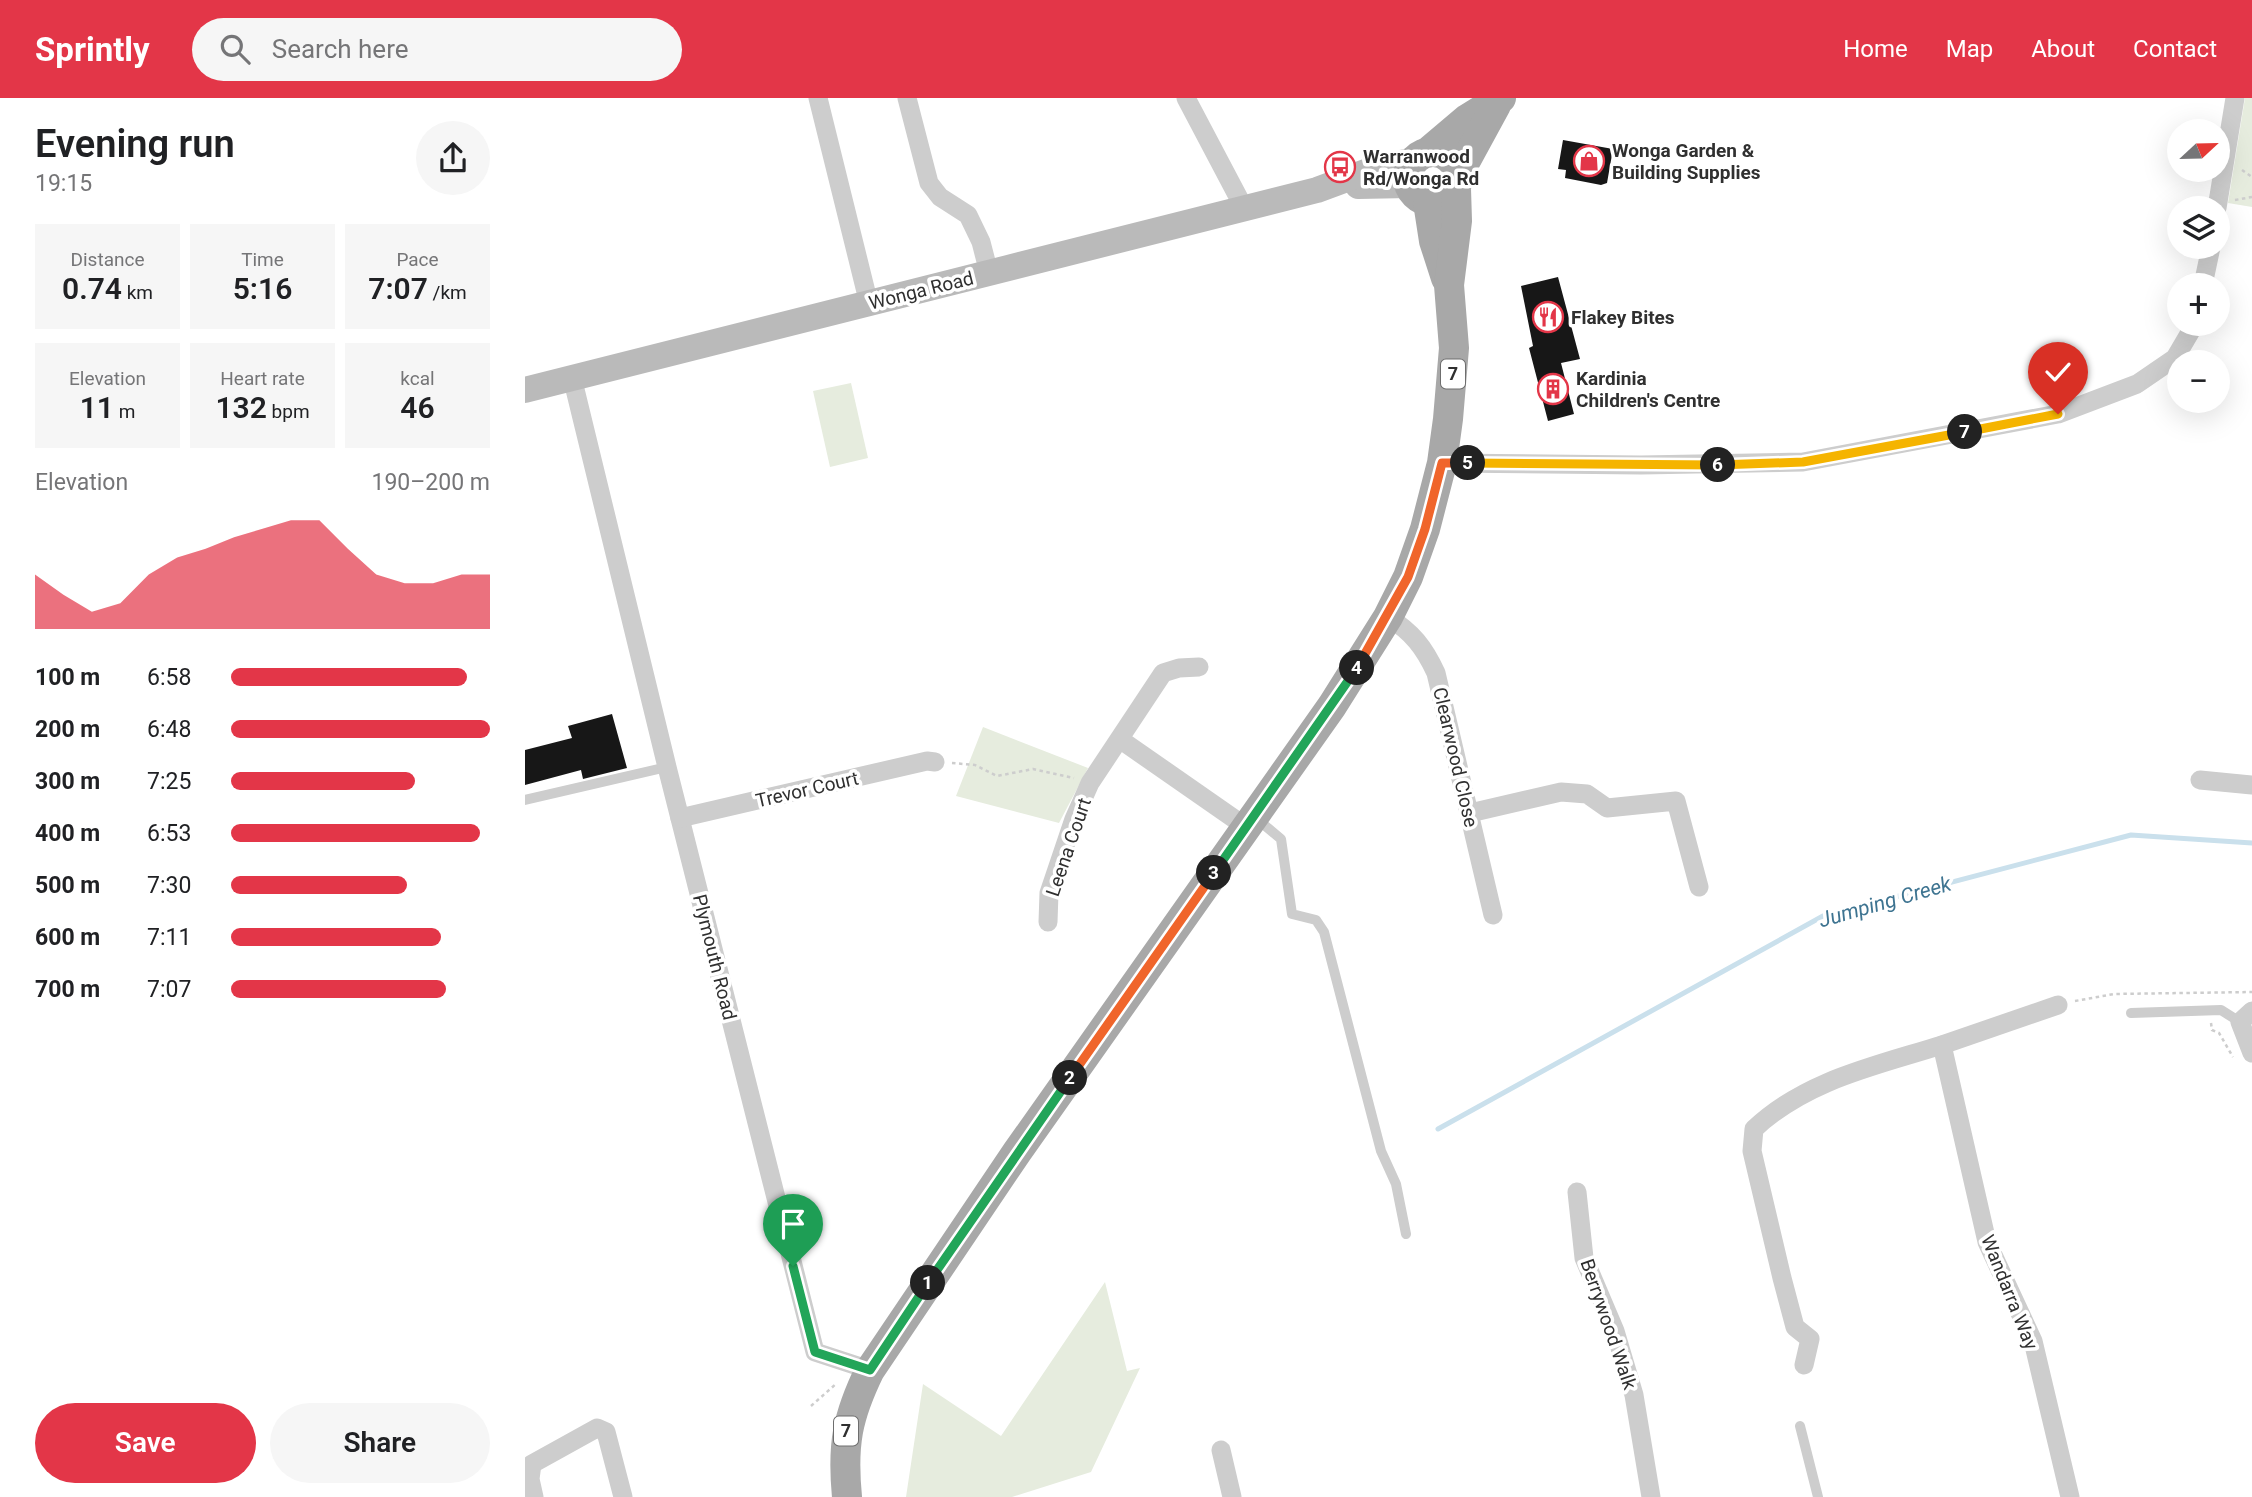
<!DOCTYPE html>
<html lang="en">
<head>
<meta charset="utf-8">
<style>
	:root { --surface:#fff; --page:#f6f6f6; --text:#202124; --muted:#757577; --accent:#e33648 }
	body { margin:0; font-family:Roboto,sans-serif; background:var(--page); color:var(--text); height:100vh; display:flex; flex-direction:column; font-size:26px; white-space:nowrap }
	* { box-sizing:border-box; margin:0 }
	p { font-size:23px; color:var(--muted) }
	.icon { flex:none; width:38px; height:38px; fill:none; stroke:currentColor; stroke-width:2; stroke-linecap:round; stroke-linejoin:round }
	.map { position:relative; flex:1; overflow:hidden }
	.panel { display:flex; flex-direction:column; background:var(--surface); width:525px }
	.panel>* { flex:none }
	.needle { width:46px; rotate:68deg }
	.buttons { position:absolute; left:1642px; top:21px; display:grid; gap:14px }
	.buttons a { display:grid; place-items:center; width:63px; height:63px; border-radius:50%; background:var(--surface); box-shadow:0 7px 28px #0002; font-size:35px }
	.pin { position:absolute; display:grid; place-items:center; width:60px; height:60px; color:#fff; margin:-72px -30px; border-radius:50% 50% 50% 0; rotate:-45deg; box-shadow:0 0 7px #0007 }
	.pin .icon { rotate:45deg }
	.km { position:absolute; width:35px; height:35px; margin:-18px; border-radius:50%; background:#222; color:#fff; font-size:19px; line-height:35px; text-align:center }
	.round { display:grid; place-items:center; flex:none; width:74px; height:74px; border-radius:37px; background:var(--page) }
	.head { display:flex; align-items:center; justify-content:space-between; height:119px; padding:0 35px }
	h1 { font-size:38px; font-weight:600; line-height:52px }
	.metrics { display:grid; grid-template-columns:repeat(3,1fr); gap:10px; height:119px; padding:7px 35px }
	.metrics div { display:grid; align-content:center; border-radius:0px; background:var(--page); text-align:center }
	.metrics b { font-size:30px; font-weight:600 }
	.metrics small { font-size:19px; font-weight:400 }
	.metrics p { font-size:19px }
	.chart { height:196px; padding:14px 35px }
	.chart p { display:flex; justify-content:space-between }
	.chart svg { width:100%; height:126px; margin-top:7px; fill:var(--accent); opacity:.7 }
	.action { display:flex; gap:14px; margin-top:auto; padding:14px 35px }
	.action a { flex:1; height:80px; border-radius:42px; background:var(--accent); color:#fff; font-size:28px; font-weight:600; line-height:80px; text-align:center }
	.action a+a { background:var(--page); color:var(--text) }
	ul { padding:0 35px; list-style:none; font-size:23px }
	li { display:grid; grid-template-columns:112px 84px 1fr; align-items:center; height:52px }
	li i { height:18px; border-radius:9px; background:var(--accent) }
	header { display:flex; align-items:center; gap:42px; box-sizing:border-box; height:98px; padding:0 35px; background:var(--accent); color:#fff }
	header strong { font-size:33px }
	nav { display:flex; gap:38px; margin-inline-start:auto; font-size:24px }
	.search { width:490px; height:63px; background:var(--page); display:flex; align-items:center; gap:18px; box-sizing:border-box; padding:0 24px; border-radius:38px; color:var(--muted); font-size:26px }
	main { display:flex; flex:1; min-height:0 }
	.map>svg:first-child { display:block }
</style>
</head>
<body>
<header>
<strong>Sprintly</strong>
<div class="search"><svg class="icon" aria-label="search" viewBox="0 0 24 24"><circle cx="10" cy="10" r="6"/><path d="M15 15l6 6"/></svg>Search here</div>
<nav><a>Home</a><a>Map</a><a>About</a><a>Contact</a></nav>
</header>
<main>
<section class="panel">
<div class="head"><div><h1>Evening run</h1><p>19:15</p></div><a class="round"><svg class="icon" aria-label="share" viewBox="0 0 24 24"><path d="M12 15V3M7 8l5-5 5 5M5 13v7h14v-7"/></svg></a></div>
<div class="metrics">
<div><p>Distance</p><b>0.74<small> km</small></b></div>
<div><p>Time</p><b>5:16</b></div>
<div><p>Pace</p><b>7:07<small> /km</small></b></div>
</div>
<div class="metrics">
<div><p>Elevation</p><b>11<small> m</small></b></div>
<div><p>Heart rate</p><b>132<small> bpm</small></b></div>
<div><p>kcal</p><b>46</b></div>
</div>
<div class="chart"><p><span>Elevation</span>190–200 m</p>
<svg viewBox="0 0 160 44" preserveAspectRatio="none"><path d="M0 44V25L10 32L20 38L30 35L40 25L50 19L60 16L70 12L80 9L90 6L100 6L110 16L120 25L130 28L140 28L150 25L160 25V44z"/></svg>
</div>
<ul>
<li><b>100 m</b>6:58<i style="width:91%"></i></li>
<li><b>200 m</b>6:48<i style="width:100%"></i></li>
<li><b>300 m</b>7:25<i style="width:71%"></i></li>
<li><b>400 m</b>6:53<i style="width:96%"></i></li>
<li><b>500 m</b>7:30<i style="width:68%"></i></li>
<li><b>600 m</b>7:11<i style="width:81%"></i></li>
<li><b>700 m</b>7:07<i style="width:83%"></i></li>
</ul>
<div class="action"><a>Save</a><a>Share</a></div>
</section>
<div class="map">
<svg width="1727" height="1399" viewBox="0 0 1727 1399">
	<rect width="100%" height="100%" fill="#fff"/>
	<g fill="#e6ecde">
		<polygon points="1720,0 1727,0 1727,109 1703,105"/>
		<polygon points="326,285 343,360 305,369 288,293"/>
		<polygon points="458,629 563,670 534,725 431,698"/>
		<polygon points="580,1184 602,1273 615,1270 566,1374 487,1399 381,1399 398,1286 476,1338"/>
	</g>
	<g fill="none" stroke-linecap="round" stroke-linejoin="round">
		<polyline stroke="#cae0ec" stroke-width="5" points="913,1031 1298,818 1606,737 1727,745"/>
	</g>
	<g fill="#171717">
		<polygon points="1038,42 1088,51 1082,85 1076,87 1040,80 1041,72 1033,71"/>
		<polygon points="1033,179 1055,261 1036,265 1049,316 1023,323 1004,250 1008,248 996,188"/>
		<polygon points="87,616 102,670 58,681 56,672 0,687 0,652 47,640 43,628"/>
	</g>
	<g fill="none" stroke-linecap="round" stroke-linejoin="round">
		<g stroke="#cdcdcd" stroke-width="2.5" stroke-dasharray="3.5 3.5" stroke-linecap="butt">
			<polyline points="1717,72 1727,79"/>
			<polyline points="1710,102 1727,99"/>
			<polyline points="427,665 450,667 472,678 508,671 549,680"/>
			<polyline points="1550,903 1589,896 1727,894"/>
			<polyline points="1686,925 1687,932 1694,935 1708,959"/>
			<polyline points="286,1308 312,1285"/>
		</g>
		<g stroke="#cdcdcd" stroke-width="10">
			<polyline points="0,702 142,669"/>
			<polyline points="732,721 756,741 767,816 791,822 799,834 856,1053 871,1086 881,1136"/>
			<polyline points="1606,915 1696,912 1715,924"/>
			<polyline points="1275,1328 1293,1399"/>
		</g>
		<g stroke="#cdcdcd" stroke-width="19">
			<polyline points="293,0 344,206"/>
			<polyline points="382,0 404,85 415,99 443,117 456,144 464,175"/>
			<polyline points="661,0 719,110"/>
			<polyline points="1692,110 1710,0"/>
			<polyline points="1678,187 1686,149"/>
			<polyline points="47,279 142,669 290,1254 345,1272"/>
			<polyline points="917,365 1116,367 1278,364 1533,316 1612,286 1650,260 1670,226"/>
			<path d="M863,519C887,534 899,549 911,575L968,817"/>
			<polyline points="596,642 721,729"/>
			<polyline points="1675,682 1727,687"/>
			<polyline points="945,715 1036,694 1062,696 1082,710 1151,703 1174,789"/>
			<polyline points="155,720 402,663 410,664"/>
			<polyline points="523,824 524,795 549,721 565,685 638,575 654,570 674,569"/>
			<polyline points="1727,913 1715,924 1727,955"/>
			<polyline points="1417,947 1533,907"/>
			<polyline points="1052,1094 1059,1160 1090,1233 1109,1297 1126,1399"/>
			<path d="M1279,1267L1285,1241L1270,1229L1257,1180L1227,1053L1229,1031C1281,982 1350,968 1417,947L1462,1144L1508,1243L1545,1399"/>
			<polyline points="696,1352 707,1399"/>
			<polyline points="9,1399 5,1381 7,1366 72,1330 81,1334 98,1399"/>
		</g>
		<g stroke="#bababa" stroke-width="26">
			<polyline points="833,88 884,87"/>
			<polyline points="0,292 792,92 846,72 889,62"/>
		</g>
		<g stroke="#a8a8a8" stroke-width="30">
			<circle cx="908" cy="79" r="25"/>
			<polyline points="903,54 942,21 976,0"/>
			<polyline points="934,75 971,7"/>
			<polyline points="903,104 909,143 921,180"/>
			<path d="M322,1399C317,1347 322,1319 345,1272L492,1054L807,608L863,519L883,479L900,431L917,365L923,321L929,250L924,187L932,123L931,91"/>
		</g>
	</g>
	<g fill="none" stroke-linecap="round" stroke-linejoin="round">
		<g stroke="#fff" stroke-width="14">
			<polyline id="split-1" points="268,1168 290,1254 345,1272 403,1185"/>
		</g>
		<g stroke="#fff" stroke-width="14">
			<polyline id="split-2" points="403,1185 545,980"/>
		</g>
		<g stroke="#fff" stroke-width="14">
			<polyline id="split-3" points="545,980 689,775"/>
		</g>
		<g stroke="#fff" stroke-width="14">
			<polyline id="split-4" points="689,775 832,570"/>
		</g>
		<g stroke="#fff" stroke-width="14">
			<polyline id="split-5" points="832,570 883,479 900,431 917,365 943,365"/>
		</g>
		<g stroke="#fff" stroke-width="14">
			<polyline id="split-6" points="943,365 1193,367"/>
		</g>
		<g stroke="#fff" stroke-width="14">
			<polyline id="split-7" points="1193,367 1278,364 1440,334"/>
		</g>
		<g stroke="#fff" stroke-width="14">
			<polyline id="split-8" points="1440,334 1533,316"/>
		</g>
		<use href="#split-1" stroke="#22a559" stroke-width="9"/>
		<use href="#split-2" stroke="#22a559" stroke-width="9"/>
		<use href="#split-3" stroke="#f0652b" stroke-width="9"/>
		<use href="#split-4" stroke="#22a559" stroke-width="9"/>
		<use href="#split-5" stroke="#f0652b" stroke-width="9"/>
		<use href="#split-6" stroke="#f5b400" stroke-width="9"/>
		<use href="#split-7" stroke="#f5b400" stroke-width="9"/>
		<use href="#split-8" stroke="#f5b400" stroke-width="9"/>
	</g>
	<defs>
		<g id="shop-ring" transform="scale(1.575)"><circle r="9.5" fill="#fff" stroke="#e33648" stroke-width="1.5"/><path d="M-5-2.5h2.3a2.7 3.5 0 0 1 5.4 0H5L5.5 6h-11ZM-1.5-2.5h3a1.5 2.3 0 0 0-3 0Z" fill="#e33648"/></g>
		<g id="bus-ring" transform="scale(1.575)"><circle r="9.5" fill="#fff" stroke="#e33648" stroke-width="1.5"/><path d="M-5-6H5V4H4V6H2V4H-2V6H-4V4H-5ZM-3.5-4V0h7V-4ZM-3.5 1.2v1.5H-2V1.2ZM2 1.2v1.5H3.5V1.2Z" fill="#e33648"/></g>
		<g id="restaurant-ring" transform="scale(1.575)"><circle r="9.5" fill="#fff" stroke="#e33648" stroke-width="1.5"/><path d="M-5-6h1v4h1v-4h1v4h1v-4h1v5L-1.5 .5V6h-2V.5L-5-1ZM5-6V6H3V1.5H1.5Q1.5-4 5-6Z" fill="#e33648"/></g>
		<g id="building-ring" transform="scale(1.575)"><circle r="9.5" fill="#fff" stroke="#e33648" stroke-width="1.5"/><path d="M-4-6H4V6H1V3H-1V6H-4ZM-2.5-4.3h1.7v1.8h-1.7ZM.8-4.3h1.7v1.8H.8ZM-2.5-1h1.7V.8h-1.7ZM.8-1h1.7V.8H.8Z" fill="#e33648"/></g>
	</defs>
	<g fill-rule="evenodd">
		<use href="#shop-ring" x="1064" y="63"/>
		<use href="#bus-ring" x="815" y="69"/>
		<use href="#restaurant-ring" x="1023" y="219"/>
		<use href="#building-ring" x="1028" y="291"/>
	</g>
	<g text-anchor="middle" stroke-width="7" stroke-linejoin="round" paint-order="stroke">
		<g fill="#fff" stroke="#6e6e6e" stroke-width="2">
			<rect x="916" y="261.5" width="24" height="29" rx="5"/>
			<rect x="309" y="1318.5" width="24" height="29" rx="5"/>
		</g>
		<g font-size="18" font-weight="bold" fill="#303030">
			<text x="928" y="282">7</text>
			<text x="321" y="1339">7</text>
		</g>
		<g font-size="19" font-weight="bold" fill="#303030" stroke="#fff" text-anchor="start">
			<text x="1087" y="59">Wonga Garden &amp;<tspan x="1087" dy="22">Building Supplies</tspan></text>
			<text x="838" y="65">Warranwood<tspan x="838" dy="22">Rd/Wonga Rd</tspan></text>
			<text x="1046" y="226">Flakey Bites</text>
			<text x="1051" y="287">Kardinia<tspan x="1051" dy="22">Children's Centre</tspan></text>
		</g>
		<g font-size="19" fill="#303030" stroke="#fff">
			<text transform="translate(396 192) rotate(-14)" y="7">Wonga Road</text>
			<text transform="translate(931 659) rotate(77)" y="7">Clearwood Close</text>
			<text transform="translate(282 691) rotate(-13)" y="7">Trevor Court</text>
			<text transform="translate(543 749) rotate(-71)" y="7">Leena Court</text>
			<text transform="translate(190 859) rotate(76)" y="7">Plymouth Road</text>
			<text transform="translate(1485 1194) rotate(68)" y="7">Wandarra Way</text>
			<text transform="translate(1084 1226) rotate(71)" y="7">Berrywood Walk</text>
		</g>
		<g font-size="21" font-style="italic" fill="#3e7491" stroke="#fff">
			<text transform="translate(1360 804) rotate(-16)" y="7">Jumping Creek</text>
		</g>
	</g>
</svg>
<div class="buttons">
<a><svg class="needle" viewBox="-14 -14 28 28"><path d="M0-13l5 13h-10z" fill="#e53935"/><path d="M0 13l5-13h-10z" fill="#757577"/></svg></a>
<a><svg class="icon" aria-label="layers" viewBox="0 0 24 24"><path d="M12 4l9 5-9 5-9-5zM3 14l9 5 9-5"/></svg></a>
<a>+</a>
<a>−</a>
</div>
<div class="pin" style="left:268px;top:1168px;background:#1e9e55"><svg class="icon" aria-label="arrive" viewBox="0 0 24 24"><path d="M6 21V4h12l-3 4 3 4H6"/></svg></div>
<div class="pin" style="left:1533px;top:316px;background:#d93025"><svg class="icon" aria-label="check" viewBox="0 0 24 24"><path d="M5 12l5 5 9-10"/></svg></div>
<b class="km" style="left:403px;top:1185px">1</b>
<b class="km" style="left:545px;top:980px">2</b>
<b class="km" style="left:689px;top:775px">3</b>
<b class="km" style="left:832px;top:570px">4</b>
<b class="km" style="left:943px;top:365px">5</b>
<b class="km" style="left:1193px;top:367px">6</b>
<b class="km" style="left:1440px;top:334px">7</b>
</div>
</main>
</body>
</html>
